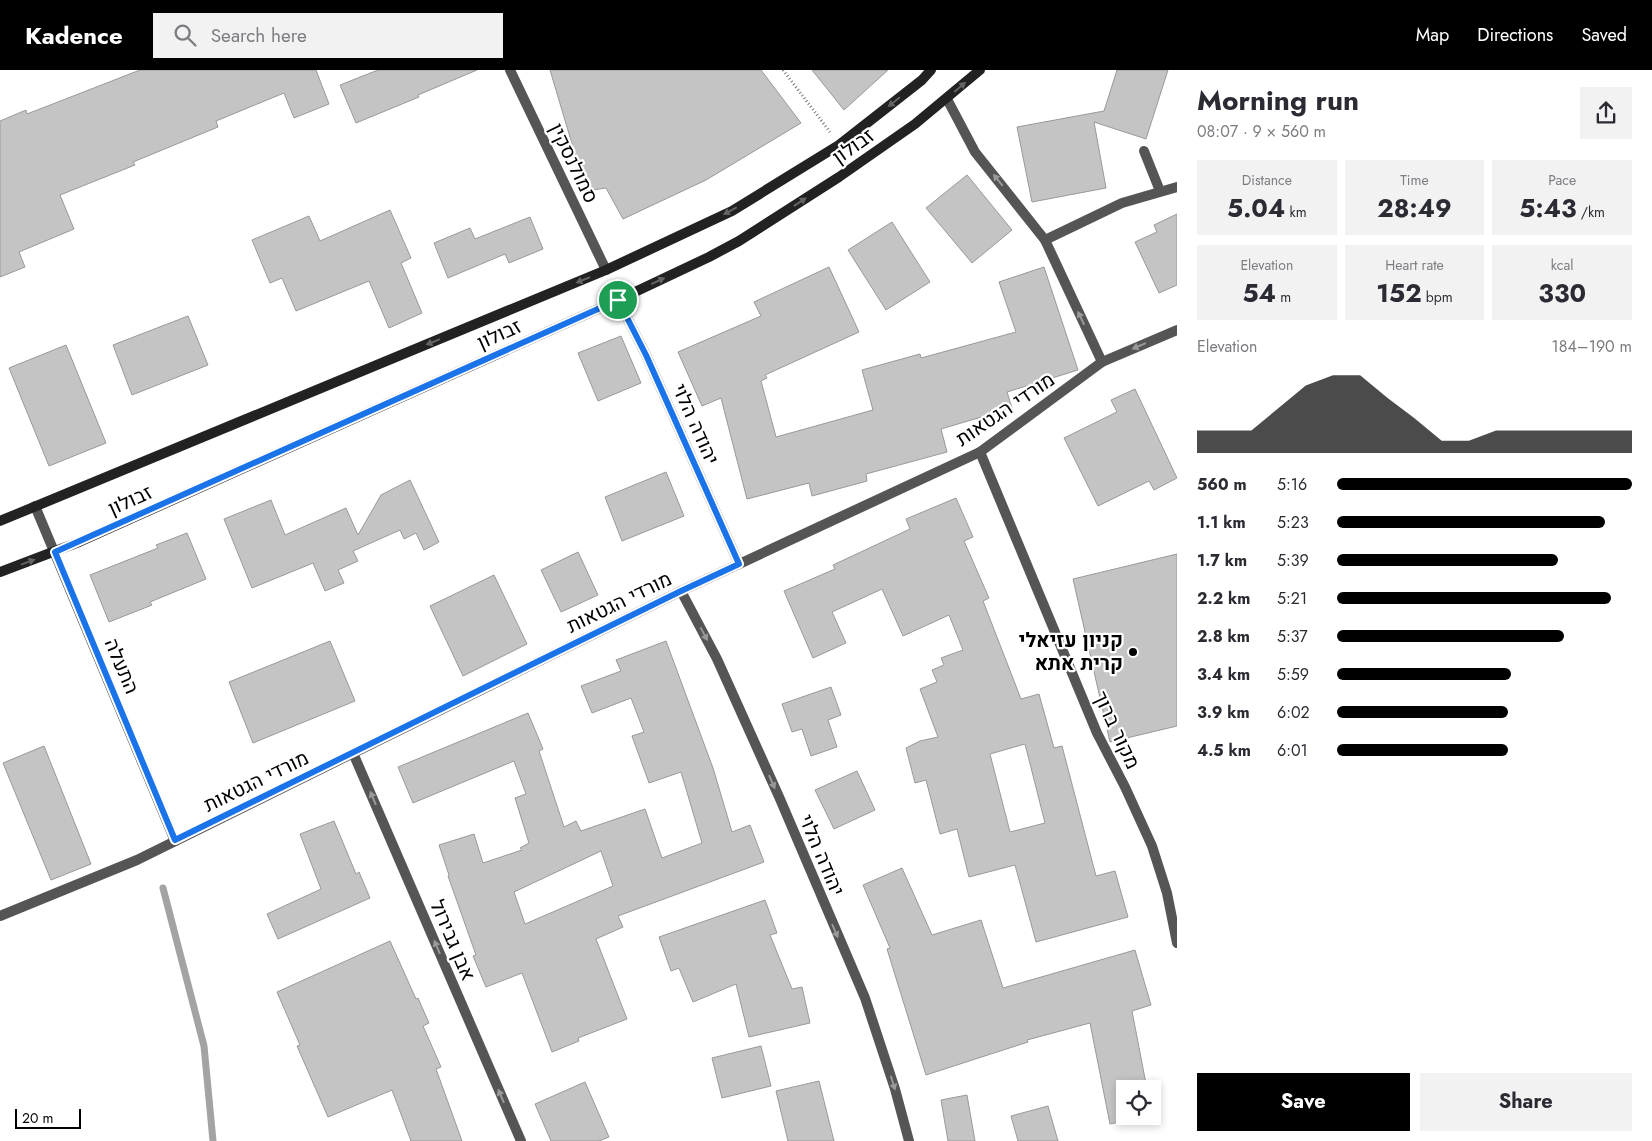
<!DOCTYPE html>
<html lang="en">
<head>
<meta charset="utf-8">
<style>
	:root { --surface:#fff; --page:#f2f2f3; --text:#2b2b33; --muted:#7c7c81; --accent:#000 }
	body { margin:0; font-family:Jost,Heebo,sans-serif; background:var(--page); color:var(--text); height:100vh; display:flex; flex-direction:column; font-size:19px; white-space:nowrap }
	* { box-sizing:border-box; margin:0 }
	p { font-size:16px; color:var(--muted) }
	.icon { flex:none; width:28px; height:28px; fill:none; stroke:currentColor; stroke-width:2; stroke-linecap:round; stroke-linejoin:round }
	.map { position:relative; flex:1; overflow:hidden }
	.sheet { display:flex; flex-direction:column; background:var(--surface); width:475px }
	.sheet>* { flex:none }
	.buttons { position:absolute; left:1116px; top:1010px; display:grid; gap:10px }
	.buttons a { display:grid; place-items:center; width:45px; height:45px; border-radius:0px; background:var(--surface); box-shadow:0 2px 8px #0003; font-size:25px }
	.scale { position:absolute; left:15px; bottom:12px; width:66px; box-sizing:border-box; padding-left:5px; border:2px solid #000; border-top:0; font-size:14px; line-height:18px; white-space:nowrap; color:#000; -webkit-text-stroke:4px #fff; paint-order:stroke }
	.pin { position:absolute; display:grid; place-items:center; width:42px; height:42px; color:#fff; margin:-21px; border:2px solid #fff; border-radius:50%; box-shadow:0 1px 5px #0007 }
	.round { display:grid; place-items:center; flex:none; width:52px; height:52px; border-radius:0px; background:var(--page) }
	.summary { display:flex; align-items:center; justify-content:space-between; height:85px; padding:0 20px }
	h1 { font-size:28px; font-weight:700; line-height:38px }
	.metrics { display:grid; grid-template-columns:repeat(3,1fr); gap:8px; height:85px; padding:5px 20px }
	.metrics div { display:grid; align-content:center; border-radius:0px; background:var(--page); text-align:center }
	.metrics b { font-size:25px; font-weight:700 }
	.metrics small { font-size:14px; font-weight:400 }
	.metrics p { font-size:14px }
	.chart { height:140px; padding:10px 20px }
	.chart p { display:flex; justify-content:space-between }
	.chart svg { width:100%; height:90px; margin-top:5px; fill:var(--accent); opacity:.7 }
	.cta { display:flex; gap:10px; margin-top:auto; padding:10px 20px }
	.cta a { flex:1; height:58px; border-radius:0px; background:var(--accent); color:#fff; font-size:20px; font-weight:700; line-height:58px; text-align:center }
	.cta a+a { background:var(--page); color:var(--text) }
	ul { padding:0 20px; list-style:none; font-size:16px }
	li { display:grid; grid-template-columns:80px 60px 1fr; align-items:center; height:38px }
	li i { height:12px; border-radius:6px; background:var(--accent) }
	header { display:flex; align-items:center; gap:30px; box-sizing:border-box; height:70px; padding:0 25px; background:var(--accent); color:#fff }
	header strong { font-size:24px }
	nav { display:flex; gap:28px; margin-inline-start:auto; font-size:18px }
	.search { width:350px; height:45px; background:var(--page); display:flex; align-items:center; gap:12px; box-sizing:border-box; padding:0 18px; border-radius:0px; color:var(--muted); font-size:19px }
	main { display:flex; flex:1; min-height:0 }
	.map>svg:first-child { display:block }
</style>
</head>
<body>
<header>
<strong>Kadence</strong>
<div class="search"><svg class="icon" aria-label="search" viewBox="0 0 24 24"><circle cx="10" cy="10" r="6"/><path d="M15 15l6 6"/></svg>Search here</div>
<nav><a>Map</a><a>Directions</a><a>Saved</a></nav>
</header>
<main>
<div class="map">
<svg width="1177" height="1071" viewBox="0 0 1177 1071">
	<rect width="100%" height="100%" fill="#fff"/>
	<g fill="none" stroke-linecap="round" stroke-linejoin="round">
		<polyline stroke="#a3a3a3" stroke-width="7" points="163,818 204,976 213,1071"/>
	</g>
	<g fill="#c4c4c4" stroke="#999" fill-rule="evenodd">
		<polygon points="140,0 316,0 329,34 294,48 284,23 216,51 218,57 133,92 135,95 60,125 74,159 19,182 25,197 0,207 0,51 26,40 27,44"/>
		<polygon points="378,0 477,0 418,25 419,27 356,53 340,15"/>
		<polygon points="550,0 761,0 801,53 706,110 623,149 606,118 586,121"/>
		<polygon points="812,0 888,0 844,40"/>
		<polygon points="1117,0 1168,0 1146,69 1094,52 1106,118 1032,132 1017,57 1104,41"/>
		<polygon points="967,105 1012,160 972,193 926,138"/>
		<polygon points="390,140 411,188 401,193 422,243 389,258 369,211 296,241 282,208 270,213 252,170 309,146 320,171"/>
		<polygon points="1177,144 1177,215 1159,223 1135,172 1157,162 1154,155"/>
		<polygon points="530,147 543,179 509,193 505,184 448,208 434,173 470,158 475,169"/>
		<polygon points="892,152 930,212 886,240 848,180"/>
		<polygon points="829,197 859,262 765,305 767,308 761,311 776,367 873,340 862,300 920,284 921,288 1016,262 999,212 1044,197 1078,300 1007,322 1012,338 941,359 947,382 866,404 867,411 812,426 809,413 747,429 721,328 702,336 678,282 761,246 754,232"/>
		<polygon points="188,246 208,295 132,325 113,275"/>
		<polygon points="621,266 641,313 598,331 578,283"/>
		<polygon points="66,275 106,373 49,396 9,298"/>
		<polygon points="1135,319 1177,408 1154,420 1149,411 1098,436 1064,368 1117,342 1111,330"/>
		<polygon points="666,402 684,446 622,471 605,427"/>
		<polygon points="410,410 439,472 424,480 416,463 404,469 400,460 353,481 358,491 338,500 344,513 325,521 313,493 252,518 224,449 271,430 285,465 346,438 358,465 381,425"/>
		<path d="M956,428L973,467L964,471L989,528L983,531L1021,629L1039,624L1054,678L1062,676L1096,806L1115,801L1128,847L1036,872L1015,795L969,807L957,759L940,764L926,710L915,713L906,678L920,671L938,667L920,619L937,612L932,600L944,595L941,588L963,580L949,545L903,566L882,519L832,542L846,573L813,588L784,521L835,499L833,495L910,459L906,449ZM1025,674L1045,753L1010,762L990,684Z"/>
		<polygon points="187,463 206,509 150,532 152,535 109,552 90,505 158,478 156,475"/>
		<polygon points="578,482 598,525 561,542 541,500"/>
		<polygon points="1177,484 1177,656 1110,672 1073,509"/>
		<polygon points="494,505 527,574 463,606 430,536"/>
		<polygon points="330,571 355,631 253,673 229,612"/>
		<path d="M666,571L713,698L732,762L750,755L764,792L618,846L623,857L596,869L627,949L578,968L579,971L552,982L522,903L486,917L473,886L476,885L448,806L449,805L439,775L474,764L483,793L522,780L520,778L529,773L515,728L526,724L514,691L413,733L398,697L528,643L543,679L539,681L564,757L576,751L581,761L645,739L662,788L702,773L681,702L649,713L632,666L644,662L631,628L592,643L581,616L621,601L616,590ZM601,781L613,816L525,854L514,822Z"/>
		<polygon points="831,617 841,645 828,650 837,677 811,686 802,659 792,662 782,634"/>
		<polygon points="44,676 91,794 51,810 3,693"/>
		<polygon points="857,701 875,740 834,759 815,720"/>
		<polygon points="334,751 356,804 359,802 370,828 278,869 267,844 321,819 300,764"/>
		<polygon points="902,798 932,865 981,850 1003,918 1135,880 1151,935 1132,941 1147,1019 1125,1019 1125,1046 1148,1046 1110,1054 1090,953 1027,970 1028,972 926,1005 887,879 890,878 863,815"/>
		<polygon points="765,830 777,863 770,865 792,919 802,917 810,953 749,967 736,914 693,932 679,898 671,901 659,867"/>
		<polygon points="390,871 416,929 418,928 429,953 423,956 441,997 436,999 462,1071 411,1071 392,1020 328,1047 297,976 300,975 277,922"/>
		<polygon points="761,976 771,1016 722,1028 712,988"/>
		<polygon points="819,1011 834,1071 788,1071 776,1021"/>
		<polygon points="585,1012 609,1067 599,1071 551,1071 535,1034"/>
		<polygon points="967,1025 975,1071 948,1071 941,1030"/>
		<polygon points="1048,1036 1058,1071 1018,1071 1011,1046"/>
	</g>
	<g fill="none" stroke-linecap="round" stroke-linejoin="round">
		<polyline stroke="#777" stroke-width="3" stroke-dasharray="1 2.5" stroke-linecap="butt" points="783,0 830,62"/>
		<g stroke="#555" stroke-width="10">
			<polyline points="510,0 606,200"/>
			<polyline points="947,29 975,82 1045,170 1102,292"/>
			<polyline points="1144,81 1160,121"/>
			<polyline points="1045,170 1122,133 1177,117"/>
			<polyline points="618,230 646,285 739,494"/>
			<polyline points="980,382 1097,663 1125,717 1152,776 1167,823 1177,873"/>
			<polyline points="35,436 175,771"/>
			<polyline points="681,521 717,589 780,729 865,928 895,1019 909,1071"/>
			<polyline points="353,683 521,1071"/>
			<polyline points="0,846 137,790 681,521 980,382 1102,292 1177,260"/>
		</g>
		<g stroke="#222" stroke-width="10">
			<polyline points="0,451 606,200 732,141 839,75 922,10 931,0"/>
			<polyline points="0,502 79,472 618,230 709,187 739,171 839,107 915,54 980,0"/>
		</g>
	</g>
	<defs><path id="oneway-solid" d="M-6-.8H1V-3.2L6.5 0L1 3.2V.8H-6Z" transform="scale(1.25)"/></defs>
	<g fill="#646464">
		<use href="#oneway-solid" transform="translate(960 17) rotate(-41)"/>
		<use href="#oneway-solid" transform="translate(894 32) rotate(141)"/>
		<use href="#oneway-solid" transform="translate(800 132) rotate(-33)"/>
		<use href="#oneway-solid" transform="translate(730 141) rotate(152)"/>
		<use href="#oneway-solid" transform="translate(583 210) rotate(158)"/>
		<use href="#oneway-solid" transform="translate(658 211) rotate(-25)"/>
		<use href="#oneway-solid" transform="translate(433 272) rotate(158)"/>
		<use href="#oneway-solid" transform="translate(28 492) rotate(-20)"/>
	</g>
	<g fill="#999">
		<use href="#oneway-solid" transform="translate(998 110) rotate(-129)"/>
		<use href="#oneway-solid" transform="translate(1081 248) rotate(-115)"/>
		<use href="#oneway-solid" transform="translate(1139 276) rotate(157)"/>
		<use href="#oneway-solid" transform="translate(704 564) rotate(62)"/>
		<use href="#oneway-solid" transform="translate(772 712) rotate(66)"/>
		<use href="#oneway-solid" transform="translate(373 728) rotate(-113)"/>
		<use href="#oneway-solid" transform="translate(835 861) rotate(67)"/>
		<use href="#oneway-solid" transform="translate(437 877) rotate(-113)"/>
		<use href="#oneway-solid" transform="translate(893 1013) rotate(73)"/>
		<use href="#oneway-solid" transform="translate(501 1026) rotate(-113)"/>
	</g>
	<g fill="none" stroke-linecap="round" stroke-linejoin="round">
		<g stroke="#fff" stroke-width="10">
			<polygon id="route" points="618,230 646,285 739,494 681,521 175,770 55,482"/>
		</g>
		<use href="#route" stroke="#1a73e8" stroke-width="6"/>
	</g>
	<circle fill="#000" stroke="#fff" stroke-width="2" cx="1133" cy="582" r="5"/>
	<g text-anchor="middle" stroke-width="4.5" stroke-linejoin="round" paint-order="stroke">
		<g font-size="20" fill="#000" stroke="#fff">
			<text transform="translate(853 76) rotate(-35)" y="7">זבולון</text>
			<text transform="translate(574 93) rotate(64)" y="7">סמולנסקין</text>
			<text transform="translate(499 264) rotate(-24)" y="7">זבולון</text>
			<text transform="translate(1005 339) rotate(-34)" y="7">מורדי הגטאות</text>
			<text transform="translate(696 354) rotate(66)" y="7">יהודה הלוי</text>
			<text transform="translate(130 430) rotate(-24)" y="7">זבולון</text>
			<text transform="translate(619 532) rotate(-26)" y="7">מורדי הגטאות</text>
			<text transform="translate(122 596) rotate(67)" y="7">התעלה</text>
			<text transform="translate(1117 660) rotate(65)" y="7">מקור ברוך</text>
			<text transform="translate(256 711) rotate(-26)" y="7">מורדי הגטאות</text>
			<text transform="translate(822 785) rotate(67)" y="7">יהודה הלוי</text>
			<text transform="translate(453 870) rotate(67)" y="7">אבן גבירול</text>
		</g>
		<g font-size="20" font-weight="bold" fill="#000" stroke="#fff" text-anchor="end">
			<text x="1123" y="577">קניון עזיאלי<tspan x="1123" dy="23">קרית אתא</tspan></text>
		</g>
	</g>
</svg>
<div class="buttons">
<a><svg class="icon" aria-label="locate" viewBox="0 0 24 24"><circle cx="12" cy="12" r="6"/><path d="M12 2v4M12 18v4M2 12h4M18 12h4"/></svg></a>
</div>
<div class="scale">20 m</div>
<div class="pin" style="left:618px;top:230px;background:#1e9e55"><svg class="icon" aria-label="arrive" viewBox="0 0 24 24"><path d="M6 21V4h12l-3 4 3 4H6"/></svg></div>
</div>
<section class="sheet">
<div class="summary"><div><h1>Morning run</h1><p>08:07 · 9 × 560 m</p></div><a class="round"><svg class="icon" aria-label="share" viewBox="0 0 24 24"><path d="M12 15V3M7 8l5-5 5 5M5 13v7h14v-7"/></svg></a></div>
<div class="metrics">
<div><p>Distance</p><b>5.04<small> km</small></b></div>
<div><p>Time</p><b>28:49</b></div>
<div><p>Pace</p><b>5:43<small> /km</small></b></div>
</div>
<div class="metrics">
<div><p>Elevation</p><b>54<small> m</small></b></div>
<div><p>Heart rate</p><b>152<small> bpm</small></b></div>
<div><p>kcal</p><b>330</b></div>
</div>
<div class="chart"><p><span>Elevation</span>184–190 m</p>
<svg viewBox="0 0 160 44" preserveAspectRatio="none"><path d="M0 44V33L10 33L20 33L30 22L40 11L50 6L60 6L70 17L80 27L90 38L100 38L110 33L120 33L130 33L140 33L150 33L160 33V44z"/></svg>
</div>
<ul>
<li><b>560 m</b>5:16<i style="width:100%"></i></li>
<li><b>1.1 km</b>5:23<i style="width:91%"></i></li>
<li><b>1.7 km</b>5:39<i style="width:75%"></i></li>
<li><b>2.2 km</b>5:21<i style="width:93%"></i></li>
<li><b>2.8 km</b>5:37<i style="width:77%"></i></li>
<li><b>3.4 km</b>5:59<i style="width:59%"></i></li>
<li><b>3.9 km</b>6:02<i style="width:58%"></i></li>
<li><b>4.5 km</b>6:01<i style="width:58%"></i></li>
</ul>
<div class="cta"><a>Save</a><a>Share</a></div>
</section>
</main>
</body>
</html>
